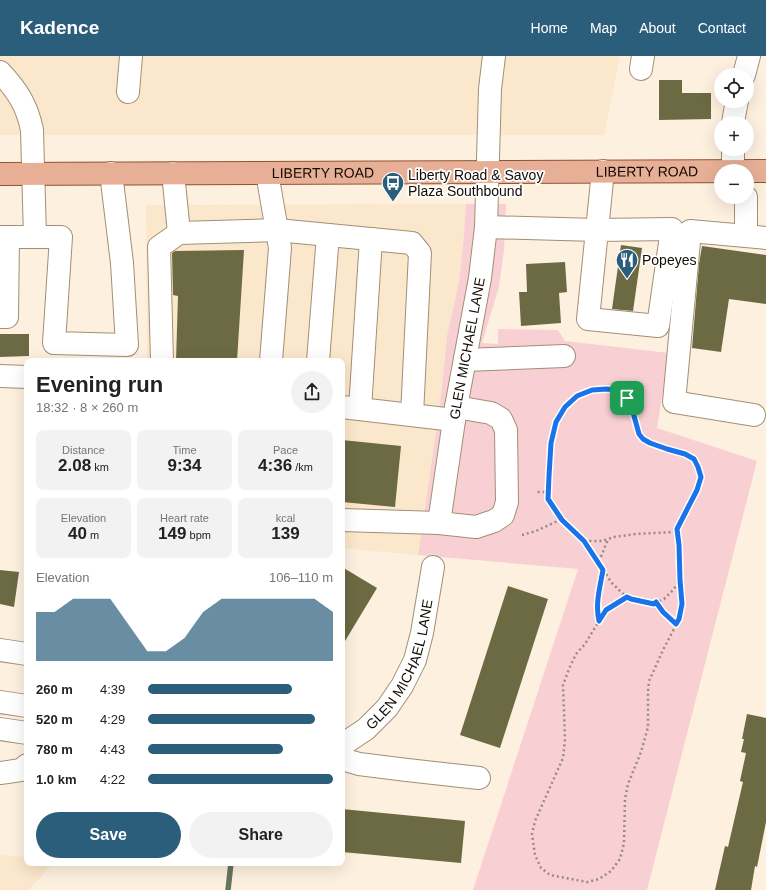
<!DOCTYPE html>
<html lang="en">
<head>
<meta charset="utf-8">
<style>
	:root { --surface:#fff; --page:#f2f2f2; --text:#222; --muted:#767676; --accent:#2b5e7b }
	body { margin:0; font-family:Arial,sans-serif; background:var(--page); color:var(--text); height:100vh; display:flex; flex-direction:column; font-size:15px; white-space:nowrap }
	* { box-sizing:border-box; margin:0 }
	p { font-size:13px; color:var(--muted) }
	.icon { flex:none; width:22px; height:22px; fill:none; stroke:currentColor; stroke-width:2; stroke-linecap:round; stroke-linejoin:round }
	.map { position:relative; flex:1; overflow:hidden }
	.side { position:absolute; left:24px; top:302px; width:321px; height:508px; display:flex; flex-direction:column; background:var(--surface); border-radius:8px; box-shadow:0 4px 16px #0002 }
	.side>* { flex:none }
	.fabs { position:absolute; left:714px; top:12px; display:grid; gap:8px }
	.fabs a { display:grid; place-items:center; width:40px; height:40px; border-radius:50%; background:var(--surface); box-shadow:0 4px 16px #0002; font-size:20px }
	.pin { position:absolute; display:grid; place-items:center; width:34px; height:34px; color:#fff; margin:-17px; border-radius:8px; box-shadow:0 2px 6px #0006 }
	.round { display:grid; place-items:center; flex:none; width:42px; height:42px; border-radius:21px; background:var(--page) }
	.overview { display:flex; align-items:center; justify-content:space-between; height:68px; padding:0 12px }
	h1 { font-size:22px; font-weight:700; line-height:30px }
	.stats { display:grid; grid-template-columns:repeat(3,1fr); gap:6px; height:68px; padding:4px 12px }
	.stats div { display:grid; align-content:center; border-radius:8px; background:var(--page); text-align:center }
	.stats b { font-size:17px; font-weight:700 }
	.stats small { font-size:11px; font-weight:400 }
	.stats p { font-size:11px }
	.chart { height:112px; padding:8px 12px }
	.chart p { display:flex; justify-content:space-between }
	.chart svg { width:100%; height:72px; margin-top:4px; fill:var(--accent); opacity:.7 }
	.action { display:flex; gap:8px; margin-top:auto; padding:8px 12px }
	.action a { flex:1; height:46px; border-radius:24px; background:var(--accent); color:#fff; font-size:16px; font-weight:700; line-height:46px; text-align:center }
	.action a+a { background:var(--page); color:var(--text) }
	ul { padding:0 12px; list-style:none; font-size:13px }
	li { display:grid; grid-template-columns:64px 48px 1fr; align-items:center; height:30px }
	li i { height:10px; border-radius:5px; background:var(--accent) }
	header { display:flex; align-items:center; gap:24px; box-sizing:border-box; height:56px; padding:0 20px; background:var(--accent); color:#fff }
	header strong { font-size:19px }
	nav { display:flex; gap:22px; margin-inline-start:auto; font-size:14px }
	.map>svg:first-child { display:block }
</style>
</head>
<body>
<header>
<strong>Kadence</strong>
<nav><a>Home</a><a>Map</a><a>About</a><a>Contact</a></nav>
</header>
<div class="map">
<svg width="766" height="834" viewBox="0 0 766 834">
	<rect width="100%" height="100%" fill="#fdf0df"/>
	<g fill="#fbe7cb">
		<polygon points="0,0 620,0 604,79 0,79"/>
		<polygon points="466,148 464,179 459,226 447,280 440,349 418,499 342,492 342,305 147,305 146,149"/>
		<polygon points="0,799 27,801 27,807 53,807 29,834 0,834"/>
	</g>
	<polygon fill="#f8d0d4" points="466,148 506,148 504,194 499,231 482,287 498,288 498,273 558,274 565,285 669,297 657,372 757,405 647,834 473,834 578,513 418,499 440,349 447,280 459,226 464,179"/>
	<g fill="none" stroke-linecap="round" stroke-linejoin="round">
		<polyline stroke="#64765b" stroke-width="5.5" points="228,834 231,807"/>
	</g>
	<g fill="#6b6a42">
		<polygon points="659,24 682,24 682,37 711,37 711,63 659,64"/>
		<polygon points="621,189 642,192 633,255 612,253"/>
		<polygon points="702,190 766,199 766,248 729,243 721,296 692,292 699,208"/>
		<polygon points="244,194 237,305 176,305 178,240 173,239 172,197 175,195"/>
		<polygon points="565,206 567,236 559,237 561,267 521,270 519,236 527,236 526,208"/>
		<polygon points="0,278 29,278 29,300 0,301"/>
		<polygon points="342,384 401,390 395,451 342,446"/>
		<polygon points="342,511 377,532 342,590"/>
		<polygon points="0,514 19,516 14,551 0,548"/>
		<polygon points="508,530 548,543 500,692 460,679"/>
		<polygon points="747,658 766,662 766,766 757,811 755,810 751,834 715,834 725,790 728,791 743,726 740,725 746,697 741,696 744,683 742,683"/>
		<polygon points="342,753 465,765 461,807 342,796"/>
	</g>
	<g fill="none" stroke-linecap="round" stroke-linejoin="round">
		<g stroke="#a28f75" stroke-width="24">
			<g id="minor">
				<polyline points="641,13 643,0"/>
				<path d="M0,16C17,34 27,49 32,74L35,181"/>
				<polyline points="744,19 749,0"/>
				<polyline points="128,36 131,0"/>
				<polyline points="733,67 735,55 737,45"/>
				<polyline points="733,93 733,114"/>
				<polyline points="173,117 179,177 277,174 412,187 420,197 412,359"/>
				<polyline points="267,117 280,192 271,305"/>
				<polyline points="746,141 746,180 690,175 674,346 754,359"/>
				<polyline points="486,171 597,174 672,173 658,270 588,263 603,115"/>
				<polyline points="746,180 766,182"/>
				<polyline points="0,181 61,181 54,287 127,289 122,207 111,117"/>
				<polyline points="0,261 7,261 8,181"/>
				<polyline points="465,304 564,300"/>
				<polyline points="162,305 159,191 179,177"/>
				<polyline points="318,305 328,179"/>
				<polyline points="0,320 27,321"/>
				<polyline points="342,351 454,364"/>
				<polyline points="360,353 371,183"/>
				<polyline points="342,464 439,467 476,471 494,465 503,459 507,446 506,374 501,363 491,357 456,351"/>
				<path id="s1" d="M439,467L456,351L480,222L486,171L490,33L494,0"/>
				<polyline points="0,594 27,598"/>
				<polyline points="0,646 27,650"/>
				<polyline points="0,673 27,677"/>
				<path id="s2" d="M342,689L366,673L387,652L402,630L415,604L422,577L433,511"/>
				<polyline points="342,703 359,708 407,714 479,722"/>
				<polyline points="0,717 21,714 27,709"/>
			</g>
		</g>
		<g stroke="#925235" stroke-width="24">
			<g id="major">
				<path id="s3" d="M0,118L766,115"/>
			</g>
		</g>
		<g stroke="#968c7f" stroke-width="2.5" stroke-dasharray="2 3" stroke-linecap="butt">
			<path d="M548,443C549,414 546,376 564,352C570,344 580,339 589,336C595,333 613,331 619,335C631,343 634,358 638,372C639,376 640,380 642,383C650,391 675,393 685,398C694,401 701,412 701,422C700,433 682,467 675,476L636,478L614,481L602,485H584L562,463"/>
			<polyline points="522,479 536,475 562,463 544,436 536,436"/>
			<polyline points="584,485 601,510 611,526 622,537 631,543 653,548 664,543 674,533 679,524 679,489 677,474"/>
			<path d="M598,505C603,499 604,491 608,484"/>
			<path d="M603,514C599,530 595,548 599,565L585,588L576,598L569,613L563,629L565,683L563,702L535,765L532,778L535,799L541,812L550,819L587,826L599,823L611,815L620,803L624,787L625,743L628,728L641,696L648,671V635L649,625L664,592L675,571L679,563L682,548L679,524"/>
			<polyline points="656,547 663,556 676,568"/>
			<polyline points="599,565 606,554 627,541"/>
		</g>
		<use href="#minor" stroke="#fff" stroke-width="22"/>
		<use href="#major" stroke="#e7af96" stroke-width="22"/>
	</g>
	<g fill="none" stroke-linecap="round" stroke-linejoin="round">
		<g stroke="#fff" stroke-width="8">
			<path id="route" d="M606,333L618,334L627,342L631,349L639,378L643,383L650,387L667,393L685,398L694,403L698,411L701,421L697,434L677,473L679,489L680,524L682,548L679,563L676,568L663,556L656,546L654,548L631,543L627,541L606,554L599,565C595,548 600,531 603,514L584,485L562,464L548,443L549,420L551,387L556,366L565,351L577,340L592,334Z"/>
		</g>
		<use href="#route" stroke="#1a73e8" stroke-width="5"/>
	</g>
	<defs>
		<g id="bus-pin" transform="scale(1.15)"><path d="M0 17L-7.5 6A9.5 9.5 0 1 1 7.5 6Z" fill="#2b5e7b" stroke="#fff"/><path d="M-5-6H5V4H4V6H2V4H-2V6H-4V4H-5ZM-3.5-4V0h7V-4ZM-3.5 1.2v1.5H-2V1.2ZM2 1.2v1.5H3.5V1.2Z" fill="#fff"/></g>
		<g id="restaurant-pin" transform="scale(1.15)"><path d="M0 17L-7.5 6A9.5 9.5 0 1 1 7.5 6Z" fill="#2b5e7b" stroke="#fff"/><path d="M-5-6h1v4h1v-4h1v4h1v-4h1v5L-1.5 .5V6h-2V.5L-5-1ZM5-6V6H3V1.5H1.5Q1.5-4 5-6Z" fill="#fff"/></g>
	</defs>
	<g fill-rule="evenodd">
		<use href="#bus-pin" x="393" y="127"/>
		<use href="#restaurant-pin" x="627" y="204"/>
	</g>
	<g text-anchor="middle" stroke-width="3.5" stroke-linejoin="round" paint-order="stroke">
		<g font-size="14" fill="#110b03" stroke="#fff">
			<text dy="5" stroke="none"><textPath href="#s3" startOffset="647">LIBERTY ROAD</textPath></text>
			<text dy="5" stroke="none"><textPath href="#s3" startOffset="323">LIBERTY ROAD</textPath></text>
			<text dy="5" stroke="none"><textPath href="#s1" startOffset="177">GLEN MICHAEL LANE</textPath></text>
			<text dy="5" stroke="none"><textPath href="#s2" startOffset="104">GLEN MICHAEL LANE</textPath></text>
		</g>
		<g font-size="14" fill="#110b03" stroke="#fff" text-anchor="start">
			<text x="408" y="124">Liberty Road &amp; Savoy<tspan x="408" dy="16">Plaza Southbound</tspan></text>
			<text x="642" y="209">Popeyes</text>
		</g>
	</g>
</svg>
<div class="fabs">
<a><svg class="icon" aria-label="locate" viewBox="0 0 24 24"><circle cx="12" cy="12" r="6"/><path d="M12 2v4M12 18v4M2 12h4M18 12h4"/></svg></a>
<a>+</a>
<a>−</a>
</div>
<div class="pin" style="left:627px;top:342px;background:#1e9e55"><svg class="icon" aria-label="arrive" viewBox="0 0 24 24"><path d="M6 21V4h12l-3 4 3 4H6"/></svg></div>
<section class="side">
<div class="overview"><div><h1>Evening run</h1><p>18:32 · 8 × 260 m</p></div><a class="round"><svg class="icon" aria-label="share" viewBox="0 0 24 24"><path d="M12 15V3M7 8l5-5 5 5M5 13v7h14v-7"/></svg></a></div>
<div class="stats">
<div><p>Distance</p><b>2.08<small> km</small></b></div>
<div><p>Time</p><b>9:34</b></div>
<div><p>Pace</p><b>4:36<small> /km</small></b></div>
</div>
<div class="stats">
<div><p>Elevation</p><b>40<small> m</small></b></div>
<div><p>Heart rate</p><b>149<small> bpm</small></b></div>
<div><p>kcal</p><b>139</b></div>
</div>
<div class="chart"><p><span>Elevation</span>106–110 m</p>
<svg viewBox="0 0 160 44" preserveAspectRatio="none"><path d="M0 44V14L10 14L20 6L30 6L40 6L50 22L60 38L70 38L80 30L90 14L100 6L110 6L120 6L130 6L140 6L150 6L160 14V44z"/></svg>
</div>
<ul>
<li><b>260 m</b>4:39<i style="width:78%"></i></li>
<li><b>520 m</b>4:29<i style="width:90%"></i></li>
<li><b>780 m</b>4:43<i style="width:73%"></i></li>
<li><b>1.0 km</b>4:22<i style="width:100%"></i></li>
</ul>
<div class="action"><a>Save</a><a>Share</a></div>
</section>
</div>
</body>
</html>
